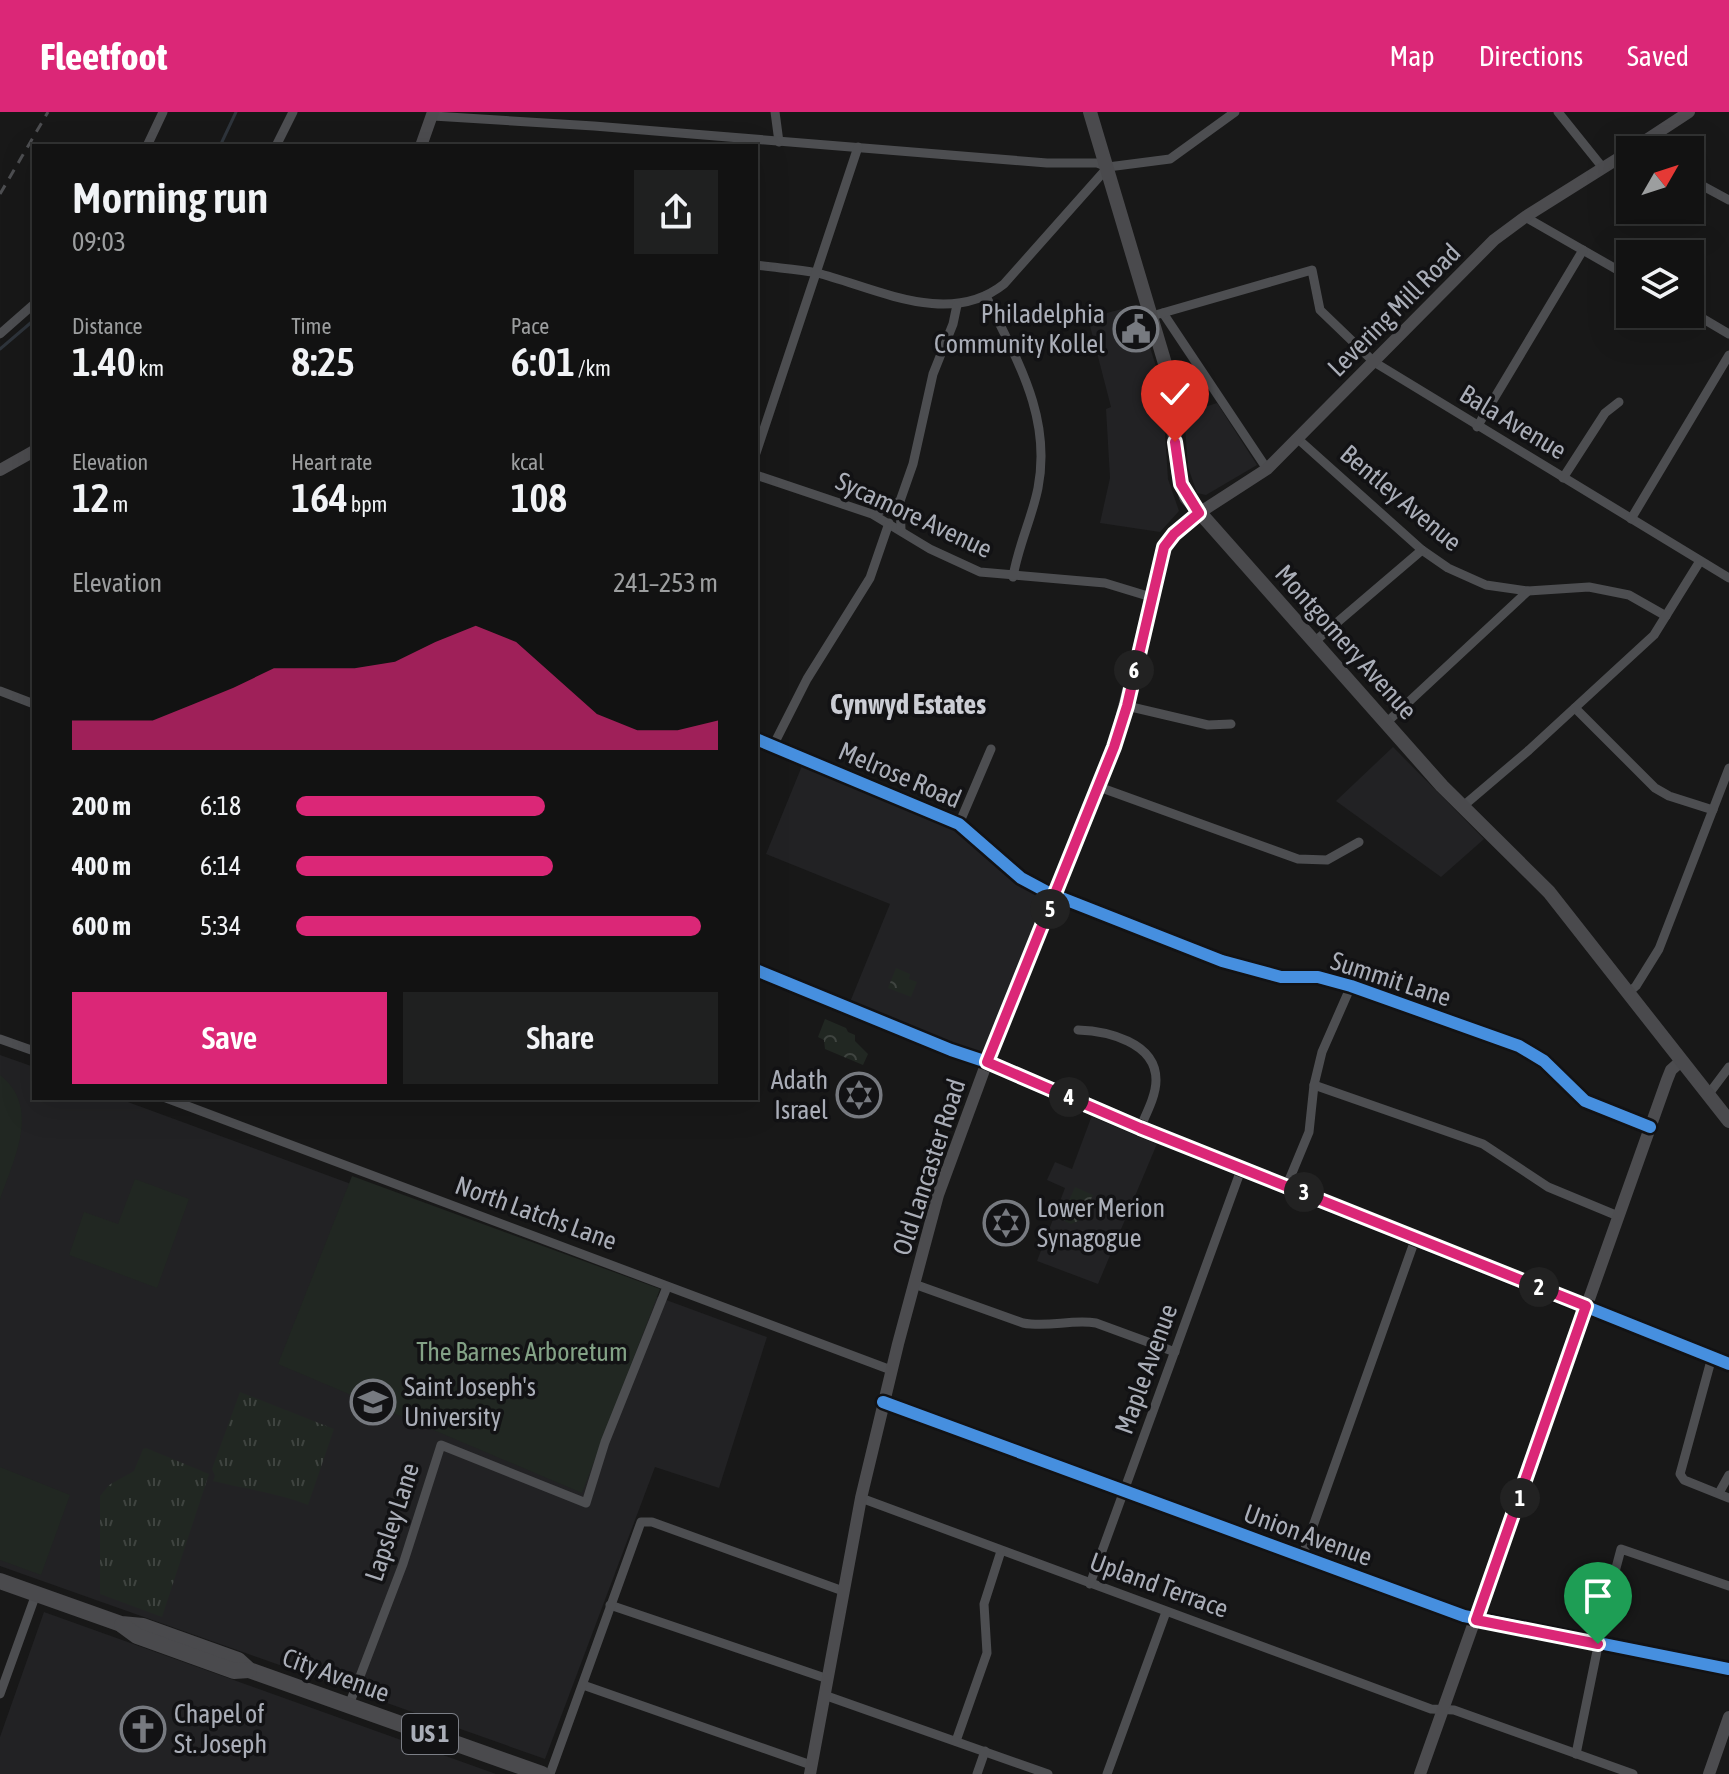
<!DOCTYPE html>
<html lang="en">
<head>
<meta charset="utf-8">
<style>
	:root { --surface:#121212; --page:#1f2020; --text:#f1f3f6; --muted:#9c9e9f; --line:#313232; --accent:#db2777 }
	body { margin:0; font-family:"Asap Condensed",sans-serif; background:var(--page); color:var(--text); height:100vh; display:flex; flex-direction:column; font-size:30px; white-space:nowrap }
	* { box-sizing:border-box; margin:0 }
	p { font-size:26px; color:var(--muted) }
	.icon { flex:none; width:44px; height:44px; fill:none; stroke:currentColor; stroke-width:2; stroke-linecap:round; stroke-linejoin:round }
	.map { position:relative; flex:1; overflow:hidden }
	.side { position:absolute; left:32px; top:32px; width:726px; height:956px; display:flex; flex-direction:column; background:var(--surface); border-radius:0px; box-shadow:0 8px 32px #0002,0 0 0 2px var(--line) }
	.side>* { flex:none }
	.needle { width:52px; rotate:51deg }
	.controls { position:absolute; left:1616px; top:24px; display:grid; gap:16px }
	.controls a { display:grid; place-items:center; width:88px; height:88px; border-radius:0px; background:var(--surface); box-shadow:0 8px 32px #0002,0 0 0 2px var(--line); font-size:40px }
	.pin { position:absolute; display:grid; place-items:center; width:68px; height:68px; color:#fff; margin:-82px -34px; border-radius:50% 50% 50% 0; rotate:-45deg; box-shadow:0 0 8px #0007 }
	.pin .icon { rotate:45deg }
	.km { position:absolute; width:40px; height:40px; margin:-20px; border-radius:50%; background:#222; color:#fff; font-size:22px; line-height:40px; text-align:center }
	.round { display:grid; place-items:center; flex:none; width:84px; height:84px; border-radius:0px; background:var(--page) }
	.headline { display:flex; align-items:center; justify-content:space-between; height:136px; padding:0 40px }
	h1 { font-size:44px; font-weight:600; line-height:60px }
	.metrics { display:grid; grid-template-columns:repeat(3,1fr); gap:12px; height:136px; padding:8px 40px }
	.metrics div { display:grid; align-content:center }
	.metrics b { font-size:40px; font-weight:600 }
	.metrics small { font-size:22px; font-weight:400 }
	.metrics p { font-size:22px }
	.chart { height:224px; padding:16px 40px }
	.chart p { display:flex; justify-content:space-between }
	.chart svg { width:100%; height:144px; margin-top:8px; fill:var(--accent); opacity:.7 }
	.button { display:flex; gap:16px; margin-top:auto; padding:16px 40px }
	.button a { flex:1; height:92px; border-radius:0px; background:var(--accent); color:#fff; font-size:32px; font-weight:600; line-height:92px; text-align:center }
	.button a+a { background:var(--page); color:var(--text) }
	ul { padding:0 40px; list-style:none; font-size:26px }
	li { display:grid; grid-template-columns:128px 96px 1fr; align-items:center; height:60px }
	li i { height:20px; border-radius:10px; background:var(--accent) }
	header { display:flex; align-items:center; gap:48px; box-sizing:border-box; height:112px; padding:0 40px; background:var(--accent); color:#fff }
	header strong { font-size:38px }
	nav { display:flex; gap:44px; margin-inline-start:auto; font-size:28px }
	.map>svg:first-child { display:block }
</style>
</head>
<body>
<header>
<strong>Fleetfoot</strong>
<nav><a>Map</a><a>Directions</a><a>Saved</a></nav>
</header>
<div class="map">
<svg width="1729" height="1662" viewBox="0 0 1729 1662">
	<defs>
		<pattern id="grass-tufts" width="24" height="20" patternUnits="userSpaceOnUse" patternTransform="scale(2)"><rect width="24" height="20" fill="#212722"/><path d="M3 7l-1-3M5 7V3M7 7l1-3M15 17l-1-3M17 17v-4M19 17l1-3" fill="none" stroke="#3f4440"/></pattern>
		<pattern id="park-crowns" width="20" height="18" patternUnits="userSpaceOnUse" patternTransform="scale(2)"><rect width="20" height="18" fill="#212722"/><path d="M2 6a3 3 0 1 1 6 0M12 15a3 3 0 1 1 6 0" fill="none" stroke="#3f4440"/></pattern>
	</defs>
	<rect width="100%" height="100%" fill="#181818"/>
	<g fill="#222224">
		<polygon points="1137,193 1158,261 1163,292 1168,367 1179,399 1160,420 1100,411 1110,366 1106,297 1111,295 1088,206"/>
		<polygon points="1217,291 1257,353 1206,383 1197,381 1188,355 1184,302"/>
		<polygon points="1393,635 1484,727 1441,765 1336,689"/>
		<polygon points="804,649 955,716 979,733 1021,772 1045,786 984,943 850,890 890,792 766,742"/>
		<polygon points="0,943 34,955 34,986 117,986 767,1225 719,1376 655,1355 545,1647 0,1454"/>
		<polygon points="1094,998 1159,1027 1098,1172 1037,1149 1065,1076 1047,1068 1055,1050 1072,1057"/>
		<polygon points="44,1500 496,1662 0,1662 0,1625"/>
	</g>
	<g fill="url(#grass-tufts)">
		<path d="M240,1280L334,1317L308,1393C278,1381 245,1377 213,1369L215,1364L212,1357Z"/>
		<polygon points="146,1336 209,1362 162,1505 100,1482 100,1384 109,1373 134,1359 143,1337"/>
	</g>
	<g fill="url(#park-crowns)">
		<polygon points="896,856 910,862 909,867 917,870 911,885 888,876"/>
		<polygon points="825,907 846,916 848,920 855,923 855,929 868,942 863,953 825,937 824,928 818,925"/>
		<polygon points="1075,1075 1093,1083 1081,1108 1071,1112 1061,1107"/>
	</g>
	<g fill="#212722">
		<path d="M0,963C42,996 13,1048 0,1088Z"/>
		<polygon points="352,1064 660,1177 582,1381 278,1252"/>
		<polygon points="135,1067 189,1087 157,1176 69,1143 84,1100 118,1112"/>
		<polygon points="0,1355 70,1383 41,1463 0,1448"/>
	</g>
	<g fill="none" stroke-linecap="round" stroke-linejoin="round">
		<g stroke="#2e343b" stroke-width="3">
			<polyline points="220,34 236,0"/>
			<polyline points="0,237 34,208"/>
		</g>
		<g stroke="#4d4e51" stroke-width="9">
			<polyline points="775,0 779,30"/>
			<polyline points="1558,0 1603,56"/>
			<polyline points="433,4 594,14 1047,51 1097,51 1108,55 1170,47 1235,0"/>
			<polyline points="1657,21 1667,38"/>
			<polyline points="147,34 163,0"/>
			<polyline points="276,34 293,0"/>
			<polyline points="1690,67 1729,88"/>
			<polyline points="1525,105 1630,165"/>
			<path d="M756,153C776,156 797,157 817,161C876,176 949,216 1004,172L1108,55"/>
			<path d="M986,184C1016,247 1052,304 1038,376C1032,406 1018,434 1013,465"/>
			<polyline points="1690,199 1729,222"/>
			<polyline points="1163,201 1267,357"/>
			<polyline points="1152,204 1312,158 1320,198 1374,250 1729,466"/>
			<polyline points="0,222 34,192"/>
			<polyline points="1477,315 1583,138"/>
			<polyline points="1298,327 1422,438 1448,456 1486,473 1528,479 1589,475 1629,483 1666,504"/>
			<polyline points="756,341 858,35"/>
			<polyline points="756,363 872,402 930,437 980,460 1105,471 1151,485"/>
			<polyline points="1563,366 1605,301 1619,290"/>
			<polyline points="874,402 900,389"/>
			<polyline points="1631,407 1729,243"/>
			<polyline points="901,418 900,389 913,352 933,262 953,212 957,193"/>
			<polyline points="1313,531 1422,438"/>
			<polyline points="0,579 34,592"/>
			<polyline points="1127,594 1208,613 1231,612"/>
			<polyline points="1575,596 1655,676 1669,684 1713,698"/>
			<polyline points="1386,611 1528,479"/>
			<polyline points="756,627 959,712 1021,766 1049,781 1222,849 1281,865 1318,865 1351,874 1519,934 1544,949 1585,989 1650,1015"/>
			<polyline points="773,634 807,567 870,466 889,411"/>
			<polyline points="1099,675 1298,747 1327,748 1359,730"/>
			<polyline points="1462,695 1529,638 1654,523 1700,449"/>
			<polyline points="959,712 991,637"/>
			<polyline points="756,858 951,938 987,950 1140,1016 1729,1252"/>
			<polyline points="1627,882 1636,874 1659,837 1729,656"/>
			<path d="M1078,918C1107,919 1156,930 1156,968C1156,984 1146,1002 1140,1016"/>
			<polyline points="0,927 34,939"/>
			<polyline points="1314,973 1483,1032 1548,1075 1618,1104"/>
			<polyline points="1708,983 1729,955"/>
			<polyline points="166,986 891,1258"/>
			<polyline points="1287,1073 1309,1020 1314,973 1322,940 1351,874"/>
			<path d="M914,1172L1023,1211C1048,1216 1071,1207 1096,1211L1175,1240"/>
			<polyline points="1712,1245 1680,1362 1684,1368 1729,1386"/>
			<polyline points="883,1290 1464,1504 1729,1557"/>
			<polyline points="1719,1381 1729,1363"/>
			<polyline points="861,1386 1431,1597 1454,1598 1633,1662"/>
			<polyline points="1302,1445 1416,1125"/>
			<polyline points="1090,1472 1242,1055"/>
			<polyline points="610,1493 828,1567"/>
			<polyline points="583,1573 811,1653"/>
			<polyline points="0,1582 36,1482"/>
			<polyline points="824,1583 1048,1662"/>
			<polyline points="349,1593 403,1452 441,1333 586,1391 605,1330 667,1175"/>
			<polyline points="956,1629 987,1541 984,1492 1001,1439"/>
			<polyline points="1576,1642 1597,1539 1598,1524 1621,1437 1729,1474"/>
			<polyline points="550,1662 641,1410 652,1410 843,1479"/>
			<polyline points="977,1662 985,1639"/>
			<polyline points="1107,1662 1166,1500"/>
		</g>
		<g stroke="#4c4c4f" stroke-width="12">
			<polyline points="421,34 433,0"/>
			<polyline points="1631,38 1689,0"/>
			<polyline points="0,358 34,339"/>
			<polyline points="810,1662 861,1386 898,1232 938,1083 987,950 1085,711 1114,635 1164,435 1174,422 1199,401 1267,357 1494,128 1525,105 1630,39"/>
			<polyline points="1420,1662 1667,968 1671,958 1680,950"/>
			<polyline points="1709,1662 1729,1605"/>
		</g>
		<polyline stroke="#4a4a4d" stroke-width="14" points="1090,0 1169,265 1178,359 1186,385 1442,674 1549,780 1729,1009"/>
		<g stroke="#4a4a4d" stroke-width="16">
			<polyline points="0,1469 121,1512 143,1514 238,1548 249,1558 542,1662"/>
			<polyline points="122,1513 137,1524 234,1559 249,1558"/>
		</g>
		<polyline stroke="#4d4e51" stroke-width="3" stroke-dasharray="10 8" stroke-linecap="butt" points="0,82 48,0"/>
		<g stroke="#121214" stroke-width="17">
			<g id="cycleway">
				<polyline points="756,627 959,712 1021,766 1049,781 1222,849 1281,865 1318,865 1351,874 1519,934 1544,949 1585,989 1650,1015"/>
				<polyline points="756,858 951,938 987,950 1140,1016 1729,1252"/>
				<polyline points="883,1290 1464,1504 1729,1557"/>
			</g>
		</g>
		<use href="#cycleway" stroke="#468fdf" stroke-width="12"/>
	</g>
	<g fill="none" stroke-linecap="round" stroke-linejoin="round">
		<g stroke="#fff" stroke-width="16">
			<polyline id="route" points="1175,330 1181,372 1199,401 1174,422 1164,435 1127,594 1114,635 987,950 1140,1016 1586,1194 1476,1508 1598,1532"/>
		</g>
		<use href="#route" stroke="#db2777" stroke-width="10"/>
	</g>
	<defs>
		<g id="civic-ring" transform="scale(2.3)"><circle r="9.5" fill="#121214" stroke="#777a80" stroke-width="1.5"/><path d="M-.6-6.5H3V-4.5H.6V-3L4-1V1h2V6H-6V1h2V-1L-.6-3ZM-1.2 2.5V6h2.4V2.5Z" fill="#777a80"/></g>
		<g id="synagogue-ring" transform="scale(2.3)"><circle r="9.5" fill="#121214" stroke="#777a80" stroke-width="1.5"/><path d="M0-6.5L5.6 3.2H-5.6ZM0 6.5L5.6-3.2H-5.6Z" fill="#777a80"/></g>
		<g id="university-ring" transform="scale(2.3)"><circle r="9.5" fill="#121214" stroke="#777a80" stroke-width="1.5"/><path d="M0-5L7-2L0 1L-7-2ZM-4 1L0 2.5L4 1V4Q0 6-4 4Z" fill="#777a80"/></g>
		<g id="church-ring" transform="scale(2.3)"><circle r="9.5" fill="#121214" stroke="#777a80" stroke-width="1.5"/><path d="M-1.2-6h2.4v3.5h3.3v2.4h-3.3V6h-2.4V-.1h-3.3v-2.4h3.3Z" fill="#777a80"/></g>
	</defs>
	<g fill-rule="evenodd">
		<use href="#civic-ring" x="1136" y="217"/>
		<use href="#synagogue-ring" x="859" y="983"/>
		<use href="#synagogue-ring" x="1006" y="1111"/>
		<use href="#university-ring" x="373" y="1290"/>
		<use href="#church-ring" x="143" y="1617"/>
	</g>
	<g text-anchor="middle" stroke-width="7" stroke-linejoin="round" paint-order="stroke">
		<rect fill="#121214" stroke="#7c7f87" stroke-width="2" x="402" y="1602" width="56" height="40" rx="6"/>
		<g font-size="24" font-weight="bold" fill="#aaaeb8">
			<text x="430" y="1630">US 1</text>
		</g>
		<g font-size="26" fill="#aaaeb8" stroke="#121214">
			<text transform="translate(1394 198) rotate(-45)" y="9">Levering Mill Road</text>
			<text transform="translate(1513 310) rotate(31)" y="9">Bala Avenue</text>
			<text transform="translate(1401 386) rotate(40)" y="9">Bentley Avenue</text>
			<text transform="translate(914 403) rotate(25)" y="9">Sycamore Avenue</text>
			<text transform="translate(1346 530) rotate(48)" y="9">Montgomery Avenue</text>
			<text transform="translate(900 663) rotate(23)" y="9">Melrose Road</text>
			<text transform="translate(1391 867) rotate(18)" y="9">Summit Lane</text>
			<text transform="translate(929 1055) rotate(-72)" y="9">Old Lancaster Road</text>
			<text transform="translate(536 1101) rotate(20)" y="9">North Latchs Lane</text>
			<text transform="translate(1146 1257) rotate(-70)" y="9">Maple Avenue</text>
			<text transform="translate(392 1410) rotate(-72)" y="9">Lapsley Lane</text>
			<text transform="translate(1308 1423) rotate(20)" y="9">Union Avenue</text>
			<text transform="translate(1159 1473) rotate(20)" y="9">Upland Terrace</text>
			<text transform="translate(336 1563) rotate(20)" y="9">City Avenue</text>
		</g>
		<g font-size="26" fill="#aaaeb8" stroke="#121214" text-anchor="start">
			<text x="1105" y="211" text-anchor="end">Philadelphia<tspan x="1105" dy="30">Community Kollel</tspan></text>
			<text x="828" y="977" text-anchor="end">Adath<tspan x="828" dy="30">Israel</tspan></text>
			<text x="1037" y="1105">Lower Merion<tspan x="1037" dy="30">Synagogue</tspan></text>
			<text x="404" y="1284">Saint Joseph's<tspan x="404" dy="30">University</tspan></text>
			<text x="174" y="1611">Chapel of<tspan x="174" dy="30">St. Joseph</tspan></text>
		</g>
		<g font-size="26" fill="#83a286" stroke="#121214">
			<text x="522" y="1249">The Barnes Arboretum</text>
		</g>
		<g font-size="28" font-weight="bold" fill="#cbcdd4" stroke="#121214">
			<text x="908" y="602">Cynwyd Estates</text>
		</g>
	</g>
</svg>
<div class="controls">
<a><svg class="needle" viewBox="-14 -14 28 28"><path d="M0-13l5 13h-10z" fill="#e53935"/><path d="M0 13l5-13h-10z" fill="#9c9e9f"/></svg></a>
<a><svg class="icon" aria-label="layers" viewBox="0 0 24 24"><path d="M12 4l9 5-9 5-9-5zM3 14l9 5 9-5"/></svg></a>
</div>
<div class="pin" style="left:1598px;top:1532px;background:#1e9e55"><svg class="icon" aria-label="arrive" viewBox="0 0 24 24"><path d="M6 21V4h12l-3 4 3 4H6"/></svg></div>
<div class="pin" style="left:1175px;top:330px;background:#d93025"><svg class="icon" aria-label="check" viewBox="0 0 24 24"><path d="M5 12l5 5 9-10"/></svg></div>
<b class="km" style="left:1520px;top:1386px">1</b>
<b class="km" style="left:1539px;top:1175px">2</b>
<b class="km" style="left:1304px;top:1080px">3</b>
<b class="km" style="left:1069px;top:985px">4</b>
<b class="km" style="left:1050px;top:797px">5</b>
<b class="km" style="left:1134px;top:558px">6</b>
<section class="side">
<div class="headline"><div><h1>Morning run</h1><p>09:03</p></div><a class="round"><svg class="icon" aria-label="share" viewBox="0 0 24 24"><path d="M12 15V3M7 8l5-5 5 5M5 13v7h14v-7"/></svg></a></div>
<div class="metrics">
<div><p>Distance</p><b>1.40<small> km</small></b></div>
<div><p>Time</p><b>8:25</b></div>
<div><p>Pace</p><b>6:01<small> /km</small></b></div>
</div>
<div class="metrics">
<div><p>Elevation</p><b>12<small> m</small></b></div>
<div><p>Heart rate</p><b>164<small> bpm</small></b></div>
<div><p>kcal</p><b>108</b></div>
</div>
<div class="chart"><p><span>Elevation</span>241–253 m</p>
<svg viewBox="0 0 160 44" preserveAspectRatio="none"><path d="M0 44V35L10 35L20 35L30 30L40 25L50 19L60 19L70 19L80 17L90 11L100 6L110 11L120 22L130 33L140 38L150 38L160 35V44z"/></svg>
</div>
<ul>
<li><b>200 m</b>6:18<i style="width:59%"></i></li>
<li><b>400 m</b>6:14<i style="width:61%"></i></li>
<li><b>600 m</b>5:34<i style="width:96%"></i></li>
</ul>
<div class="button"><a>Save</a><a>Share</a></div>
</section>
</div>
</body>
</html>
